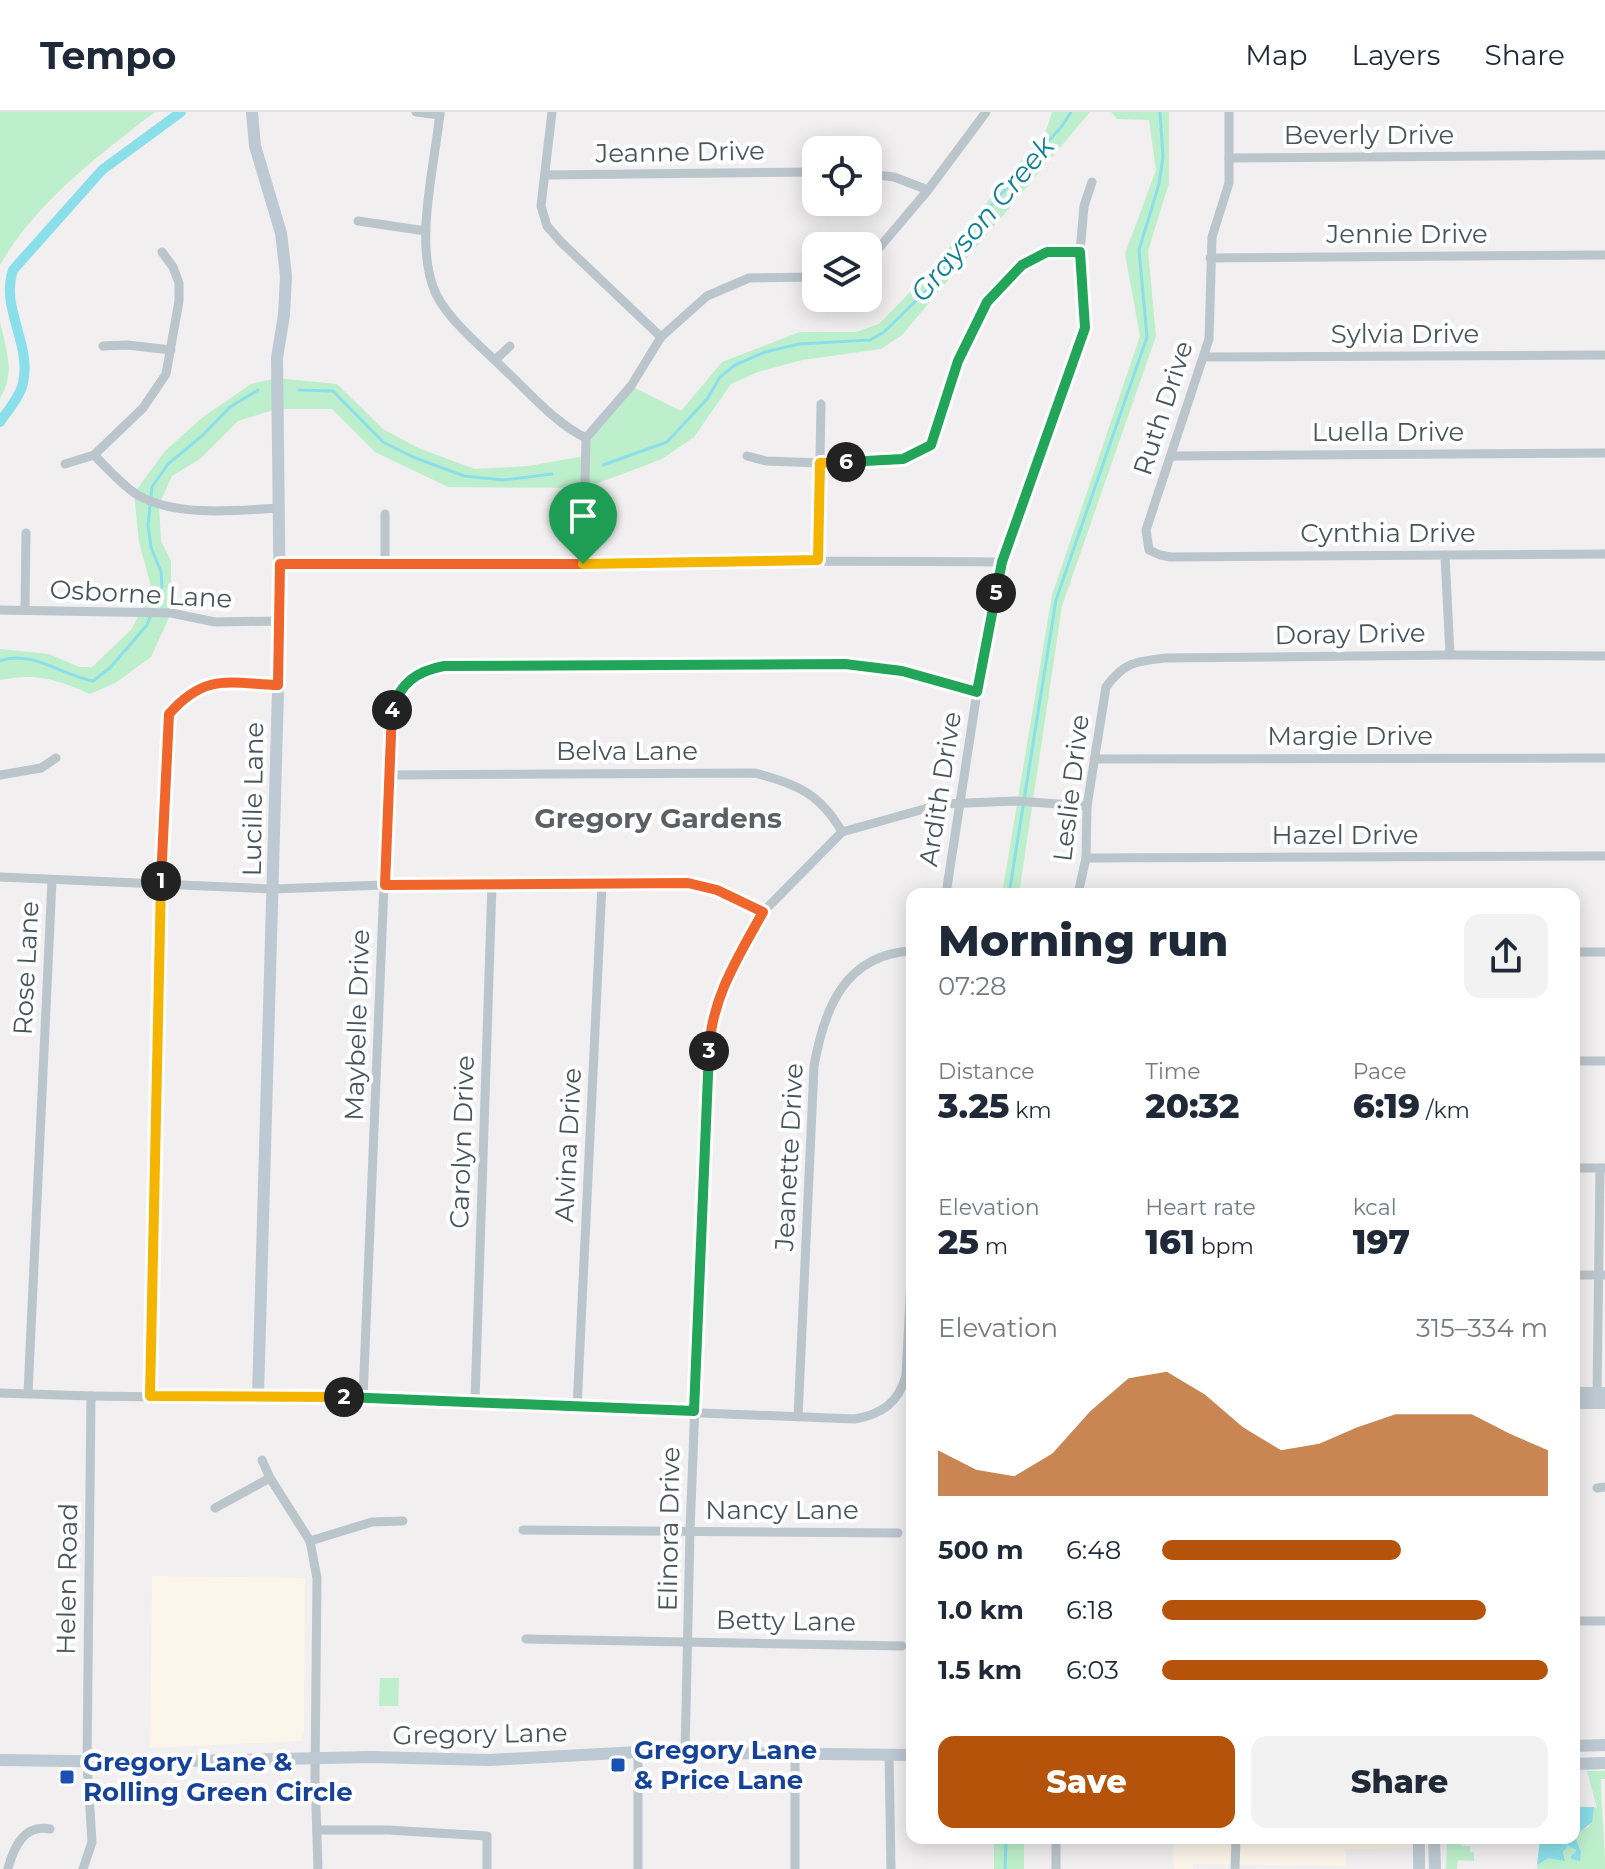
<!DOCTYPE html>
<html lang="en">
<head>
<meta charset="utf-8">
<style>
	:root { --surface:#fff; --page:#f2f2f3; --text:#1f2937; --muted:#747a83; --line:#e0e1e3; --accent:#b45309 }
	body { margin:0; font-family:Montserrat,sans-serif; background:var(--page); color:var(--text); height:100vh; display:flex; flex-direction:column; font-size:30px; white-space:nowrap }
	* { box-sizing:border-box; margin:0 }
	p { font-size:26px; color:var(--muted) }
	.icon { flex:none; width:44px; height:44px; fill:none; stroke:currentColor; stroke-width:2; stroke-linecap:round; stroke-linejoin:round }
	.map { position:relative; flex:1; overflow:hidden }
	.details { position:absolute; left:906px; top:776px; width:674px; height:956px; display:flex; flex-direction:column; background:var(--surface); border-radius:16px; box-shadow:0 4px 20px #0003 }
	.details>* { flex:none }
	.controls { position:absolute; left:802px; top:24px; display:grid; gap:16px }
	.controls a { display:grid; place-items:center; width:80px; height:80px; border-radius:16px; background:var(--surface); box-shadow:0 4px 20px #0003; font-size:40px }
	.pin { position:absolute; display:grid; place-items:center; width:68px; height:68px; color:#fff; margin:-82px -34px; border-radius:50% 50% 50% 0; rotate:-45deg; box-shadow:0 0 8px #0007 }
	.pin .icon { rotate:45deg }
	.km { position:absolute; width:40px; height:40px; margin:-20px; border-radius:50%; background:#222; color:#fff; font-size:22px; line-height:40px; text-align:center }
	.round { display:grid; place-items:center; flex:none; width:84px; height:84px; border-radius:16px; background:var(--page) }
	.headline { display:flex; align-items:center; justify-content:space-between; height:136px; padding:0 32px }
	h1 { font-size:44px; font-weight:800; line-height:60px }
	.figures { display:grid; grid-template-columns:repeat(3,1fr); gap:12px; height:136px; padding:8px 32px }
	.figures div { display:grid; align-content:center }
	.figures b { font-size:34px; font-weight:800 }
	.figures small { font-size:22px; font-weight:400 }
	.figures p { font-size:22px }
	.chart { height:224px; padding:16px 32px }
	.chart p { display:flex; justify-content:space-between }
	.chart svg { width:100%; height:144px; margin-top:8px; fill:var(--accent); opacity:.7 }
	.primary-button { display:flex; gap:16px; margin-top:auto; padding:16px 32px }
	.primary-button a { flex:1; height:92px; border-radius:16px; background:var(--accent); color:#fff; font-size:32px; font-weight:800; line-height:92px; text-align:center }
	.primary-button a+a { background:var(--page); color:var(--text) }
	ul { padding:0 32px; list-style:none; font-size:26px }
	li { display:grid; grid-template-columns:128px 96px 1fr; align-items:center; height:60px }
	li i { height:20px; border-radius:10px; background:var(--accent) }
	header { display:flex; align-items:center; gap:48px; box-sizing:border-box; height:112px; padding:0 40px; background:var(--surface); border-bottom:2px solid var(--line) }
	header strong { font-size:38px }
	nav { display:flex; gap:44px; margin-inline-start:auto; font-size:28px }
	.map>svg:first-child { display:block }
</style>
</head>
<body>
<header>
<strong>Tempo</strong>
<nav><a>Map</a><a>Layers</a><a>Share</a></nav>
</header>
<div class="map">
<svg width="1605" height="1757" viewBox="0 0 1605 1757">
	<rect width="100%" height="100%" fill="#f1efef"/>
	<g fill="#fcf5e9">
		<polygon points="152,1464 305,1466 304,1621 300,1629 150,1636"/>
		<polygon points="1173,1726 1419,1726 1419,1736 1346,1737 1346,1754 1193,1752 1193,1757 1174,1757"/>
	</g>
	<g fill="#beefcd">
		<path d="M0,0H155C98,44 37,89 0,153Z"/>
		<path d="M1052,0H1090L902,223L881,237L802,248L758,260L731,272L694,325L662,347L585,376L448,375L375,340L332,297H277L238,309L200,347L172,364L159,393L161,429L171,449V501L151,545L115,571L90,582C54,567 39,561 0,568V537L49,542L79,555H92L131,518L152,478L139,430L134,381L165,339L203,305L251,272L277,266L337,272L383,317L418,336L475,357L528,354L585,344L586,326L631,274L681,299L722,250L800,220H856L879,212L924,166L1046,19Z"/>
		<polygon points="1111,0 1169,0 1169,71 1148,139 1156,224 1062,494 1019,782 1002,782 1052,483 1140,224 1125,142 1156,58 1149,8 1117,7"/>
		<path d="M0,210C6,236 16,262 0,286Z"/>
		<polygon points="380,1566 399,1566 398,1594 379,1594"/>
		<path d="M1587,1659H1605V1667H1601C1601,1699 1605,1725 1605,1757H1533L1538,1756L1537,1753L1549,1746L1565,1747L1563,1740L1568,1734L1576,1738L1572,1747L1580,1736L1575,1724L1577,1720L1589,1715L1594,1695L1597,1696Z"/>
		<rect x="994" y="1726" width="30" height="31"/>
		<polygon points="1447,1726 1461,1727 1461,1734 1470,1734 1470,1740 1474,1740 1474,1749 1458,1748 1457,1757 1446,1757"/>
	</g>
	<polygon fill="#8bdfeb" points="1579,1695 1594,1695 1592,1710 1575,1724 1581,1740 1580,1749 1572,1747 1571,1744 1575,1741 1576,1738 1568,1734 1563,1740 1565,1749 1549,1746 1537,1753 1540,1726 1574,1726 1574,1697"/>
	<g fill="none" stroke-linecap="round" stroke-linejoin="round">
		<g stroke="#8bdfeb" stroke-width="3">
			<polyline points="299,278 333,279 383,330 413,345 464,364 503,368 552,362"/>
			<polyline points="603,353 667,330 707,287 720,265 735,253 765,240 799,232 870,228 884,220 928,177 988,97 1062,14 1071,0"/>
			<path d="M0,549C30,537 64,564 93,569L110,556L147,513L162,474L161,460L151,435L148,413L152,375L168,352L203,323L230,295L258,278"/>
			<polyline points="1009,782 1056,488 1147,225 1139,138 1159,72 1163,45 1160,0"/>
			<polyline points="1005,1757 1006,1726"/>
		</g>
		<path stroke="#8bdfeb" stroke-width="10" d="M0,310C8,298 20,285 23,271C32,232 0,196 13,158L102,58L181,0"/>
		<g stroke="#bbc5cc" stroke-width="9">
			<polyline points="416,0 440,3"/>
			<path d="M440,0C435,54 413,132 436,182C449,209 485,238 506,259C531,282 555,311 586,326"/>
			<polyline points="552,0 541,94 547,114 561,130 661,225"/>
			<polyline points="1229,0 1229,71 1212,125 1209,227 1146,418 1149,438 1160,443 1171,445 1605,442"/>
			<polyline points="1229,46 1605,43"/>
			<polyline points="868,62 894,65 928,78"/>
			<polyline points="545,63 816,60"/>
			<polyline points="358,109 426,119"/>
			<polyline points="1210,146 1605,143"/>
			<polyline points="868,149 928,78 986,0"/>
			<polyline points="103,234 127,233 171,238"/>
			<polyline points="1205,245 1605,243"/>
			<polyline points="495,248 510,234"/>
			<path d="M94,343C107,356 121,372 136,382C173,405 235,399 278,396"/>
			<polyline points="747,344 766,349 820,351 903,347 931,333 958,249 987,190 1022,153 1047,140 1080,140"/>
			<polyline points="1172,344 1605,341"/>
			<polyline points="65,352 94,343 143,296 166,262 179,189 179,171 173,155 162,140"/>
			<polyline points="385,402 385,452"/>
			<polyline points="1445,443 1450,543"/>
			<polyline points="818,448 821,292"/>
			<path d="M280,452C521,452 761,447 1002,450"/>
			<polyline points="583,452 586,326 631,274 661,225 707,184 749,166 816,165"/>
			<polyline points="0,498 171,501 215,510 280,509"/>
			<polyline points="25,498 26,421"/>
			<polyline points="1094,647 1605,646"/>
			<polyline points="0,663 41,656 56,646"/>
			<path d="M390,663L755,661C796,672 820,681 842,720"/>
			<polyline points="1086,746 1605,744"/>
			<polyline points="0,765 272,777 385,773 688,771 717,778 763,800"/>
			<polyline points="946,782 977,580 1002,450 1085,216 1080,140 1084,94 1092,70"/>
			<path d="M1078,782L1086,746L1087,694L1106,575C1124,550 1137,549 1166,546L1450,543L1605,544"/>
			<polyline points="1574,840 1605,840"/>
			<polyline points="1574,949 1605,949"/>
			<polyline points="1574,1056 1605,1056"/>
			<polyline points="1574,1163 1605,1163"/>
			<path d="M0,1281L91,1284L475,1289L577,1296L855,1307C882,1302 898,1291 906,1264L912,1150"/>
			<polyline points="28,1281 52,768"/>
			<path d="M150,1284L161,773L169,602C205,561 228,571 278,573"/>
			<polyline points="1597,1284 1600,1056"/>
			<path d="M363,1286L391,602C400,573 415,559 444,554L845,552L902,559L977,580"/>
			<polyline points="475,1289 492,772"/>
			<polyline points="577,1296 602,772"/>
			<path d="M798,1305L814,954C824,897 845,842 912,839"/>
			<polyline points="262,1348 270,1366 310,1429 317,1466 315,1663 318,1757"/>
			<polyline points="1597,1376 1605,1375"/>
			<polyline points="215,1396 270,1366"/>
			<polyline points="523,1418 898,1421"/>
			<polyline points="310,1429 372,1410 403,1409"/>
			<polyline points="1574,1509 1605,1509"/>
			<polyline points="526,1527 902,1534"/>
			<polyline points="638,1640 638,1757"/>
			<polyline points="685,1641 690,1419 710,912 729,861 763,800 842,720 942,692 1016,689 1087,694"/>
			<polyline points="889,1644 891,1757"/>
			<polyline points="317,1718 388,1718 487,1724 487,1757"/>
			<path d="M8,1756C14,1735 24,1712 50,1717"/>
			<polyline points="83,1757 92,1730 87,1650 91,1284"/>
			<polyline points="795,1757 795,1642"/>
			<polyline points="1056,1757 1056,1726"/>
			<polyline points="1235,1757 1236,1726"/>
		</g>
		<g stroke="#bdc9d3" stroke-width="12">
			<polyline points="252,0 255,34 281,121 286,164 284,203 277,246 280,509 258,1284"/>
			<polyline points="1574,1281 1605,1281"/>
			<polyline points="1574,1291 1605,1291"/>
			<polyline points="1574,1634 1605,1633"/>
			<polyline points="0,1648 141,1650 371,1645 489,1648 638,1640 912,1643"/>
			<polyline points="1574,1652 1605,1651"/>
			<polyline points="1419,1726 1419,1757"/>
			<polyline points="1434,1726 1435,1757"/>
		</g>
	</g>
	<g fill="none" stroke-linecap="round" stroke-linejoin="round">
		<g stroke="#fff" stroke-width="16">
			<path id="split-1" d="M161,769L169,602C205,561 228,571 278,573L280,452H583"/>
		</g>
		<g stroke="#fff" stroke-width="16">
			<polyline id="split-2" points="161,769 150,1284 344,1285"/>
		</g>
		<g stroke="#fff" stroke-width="16">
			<polyline id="split-3" points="344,1285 694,1299 709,939"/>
		</g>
		<g stroke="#fff" stroke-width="16">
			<path id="split-4" d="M392,598L385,773L688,771L717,778L763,800C738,845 711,887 709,939"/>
		</g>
		<g stroke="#fff" stroke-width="16">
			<path id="split-5" d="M392,598C400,571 417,559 444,554L845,552L902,559L977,580L996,481"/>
		</g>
		<g stroke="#fff" stroke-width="16">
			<polyline id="split-6" points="846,350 903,347 931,333 958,249 987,190 1022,153 1047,140 1080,140 1085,216 1002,450 996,481"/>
		</g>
		<g stroke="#fff" stroke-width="16">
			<polyline id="split-7" points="583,452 818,448 820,351 846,350"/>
		</g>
		<use href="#split-1" stroke="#f0652b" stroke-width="10"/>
		<use href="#split-2" stroke="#f5b400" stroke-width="10"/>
		<use href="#split-3" stroke="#22a559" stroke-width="10"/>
		<use href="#split-4" stroke="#f0652b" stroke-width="10"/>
		<use href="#split-5" stroke="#22a559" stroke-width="10"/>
		<use href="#split-6" stroke="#22a559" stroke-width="10"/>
		<use href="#split-7" stroke="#f5b400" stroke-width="10"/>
	</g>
	<g fill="#1a4fb4" stroke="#fff" stroke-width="3">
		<rect x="610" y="1645" width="16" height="16" rx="4"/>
		<rect x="59" y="1657" width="16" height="16" rx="4"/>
	</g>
	<g text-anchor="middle" stroke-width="8" stroke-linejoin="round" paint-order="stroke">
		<g font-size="26" fill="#47545c" stroke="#fff">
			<text x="1369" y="32">Beverly Drive</text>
			<text transform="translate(680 40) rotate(-1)" y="9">Jeanne Drive</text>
			<text x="1407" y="131">Jennie Drive</text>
			<text x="1405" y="231">Sylvia Drive</text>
			<text transform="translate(1163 296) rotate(-72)" y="9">Ruth Drive</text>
			<text x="1388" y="329">Luella Drive</text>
			<text x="1388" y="430">Cynthia Drive</text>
			<text transform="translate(141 482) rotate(3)" y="9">Osborne Lane</text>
			<text transform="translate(1350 522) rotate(-1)" y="9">Doray Drive</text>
			<text x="1350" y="633">Margie Drive</text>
			<text x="627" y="648">Belva Lane</text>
			<text transform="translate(1071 676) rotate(-83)" y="9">Leslie Drive</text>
			<text transform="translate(940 677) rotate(-81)" y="9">Ardith Drive</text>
			<text transform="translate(253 687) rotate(-89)" y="9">Lucille Lane</text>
			<text x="1345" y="732">Hazel Drive</text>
			<text transform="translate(26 856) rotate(-87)" y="9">Rose Lane</text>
			<text transform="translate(357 913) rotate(-88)" y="9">Maybelle Drive</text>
			<text transform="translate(462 1030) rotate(-88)" y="9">Carolyn Drive</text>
			<text transform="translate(568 1033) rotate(-87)" y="9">Alvina Drive</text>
			<text transform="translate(789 1045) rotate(-87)" y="9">Jeanette Drive</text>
			<text x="782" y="1407">Nancy Lane</text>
			<text transform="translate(669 1417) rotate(-89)" y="9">Elinora Drive</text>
			<text transform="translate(67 1467) rotate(-89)" y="9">Helen Road</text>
			<text transform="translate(786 1509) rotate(1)" y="9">Betty Lane</text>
			<text transform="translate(480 1622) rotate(-1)" y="9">Gregory Lane</text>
		</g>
		<g font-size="26" font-weight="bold" fill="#164399" stroke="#fff" text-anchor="start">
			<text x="634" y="1647">Gregory Lane<tspan x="634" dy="30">&amp; Price Lane</tspan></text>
			<text x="83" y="1659">Gregory Lane &amp;<tspan x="83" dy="30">Rolling Green Circle</tspan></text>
		</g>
		<g font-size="28" font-style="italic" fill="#0e8092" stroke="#fff">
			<text transform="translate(982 107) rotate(-50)" y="10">Grayson Creek</text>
		</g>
		<g font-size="28" font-weight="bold" fill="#5c6064" stroke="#fff">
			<text x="658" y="716">Gregory Gardens</text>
		</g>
	</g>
</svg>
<div class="controls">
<a><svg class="icon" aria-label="locate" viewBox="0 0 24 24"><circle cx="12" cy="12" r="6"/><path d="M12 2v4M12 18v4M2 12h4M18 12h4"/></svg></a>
<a><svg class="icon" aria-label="layers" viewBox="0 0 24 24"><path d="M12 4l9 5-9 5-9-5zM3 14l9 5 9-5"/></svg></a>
</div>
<div class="pin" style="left:583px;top:452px;background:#1e9e55"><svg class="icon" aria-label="arrive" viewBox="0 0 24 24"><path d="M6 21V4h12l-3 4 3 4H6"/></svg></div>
<b class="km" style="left:161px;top:769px">1</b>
<b class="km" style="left:344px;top:1285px">2</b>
<b class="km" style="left:709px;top:939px">3</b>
<b class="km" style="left:392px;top:598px">4</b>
<b class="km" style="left:996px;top:481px">5</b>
<b class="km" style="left:846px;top:350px">6</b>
<section class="details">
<div class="headline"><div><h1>Morning run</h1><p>07:28</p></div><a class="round"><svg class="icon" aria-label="share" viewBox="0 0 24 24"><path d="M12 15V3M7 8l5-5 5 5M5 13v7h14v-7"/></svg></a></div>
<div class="figures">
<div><p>Distance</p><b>3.25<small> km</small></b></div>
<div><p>Time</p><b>20:32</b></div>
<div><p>Pace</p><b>6:19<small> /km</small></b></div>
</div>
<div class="figures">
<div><p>Elevation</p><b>25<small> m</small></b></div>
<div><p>Heart rate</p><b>161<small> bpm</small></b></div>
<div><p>kcal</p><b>197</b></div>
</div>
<div class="chart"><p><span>Elevation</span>315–334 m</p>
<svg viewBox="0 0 160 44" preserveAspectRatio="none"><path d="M0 44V30L10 36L20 38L30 31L40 18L50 8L60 6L70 13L80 23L90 30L100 28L110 23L120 19L130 19L140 19L150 25L160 30V44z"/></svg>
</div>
<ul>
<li><b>500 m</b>6:48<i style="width:62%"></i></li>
<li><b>1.0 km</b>6:18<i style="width:84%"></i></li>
<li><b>1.5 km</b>6:03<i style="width:100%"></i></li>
</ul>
<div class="primary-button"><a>Save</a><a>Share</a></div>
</section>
</div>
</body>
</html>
